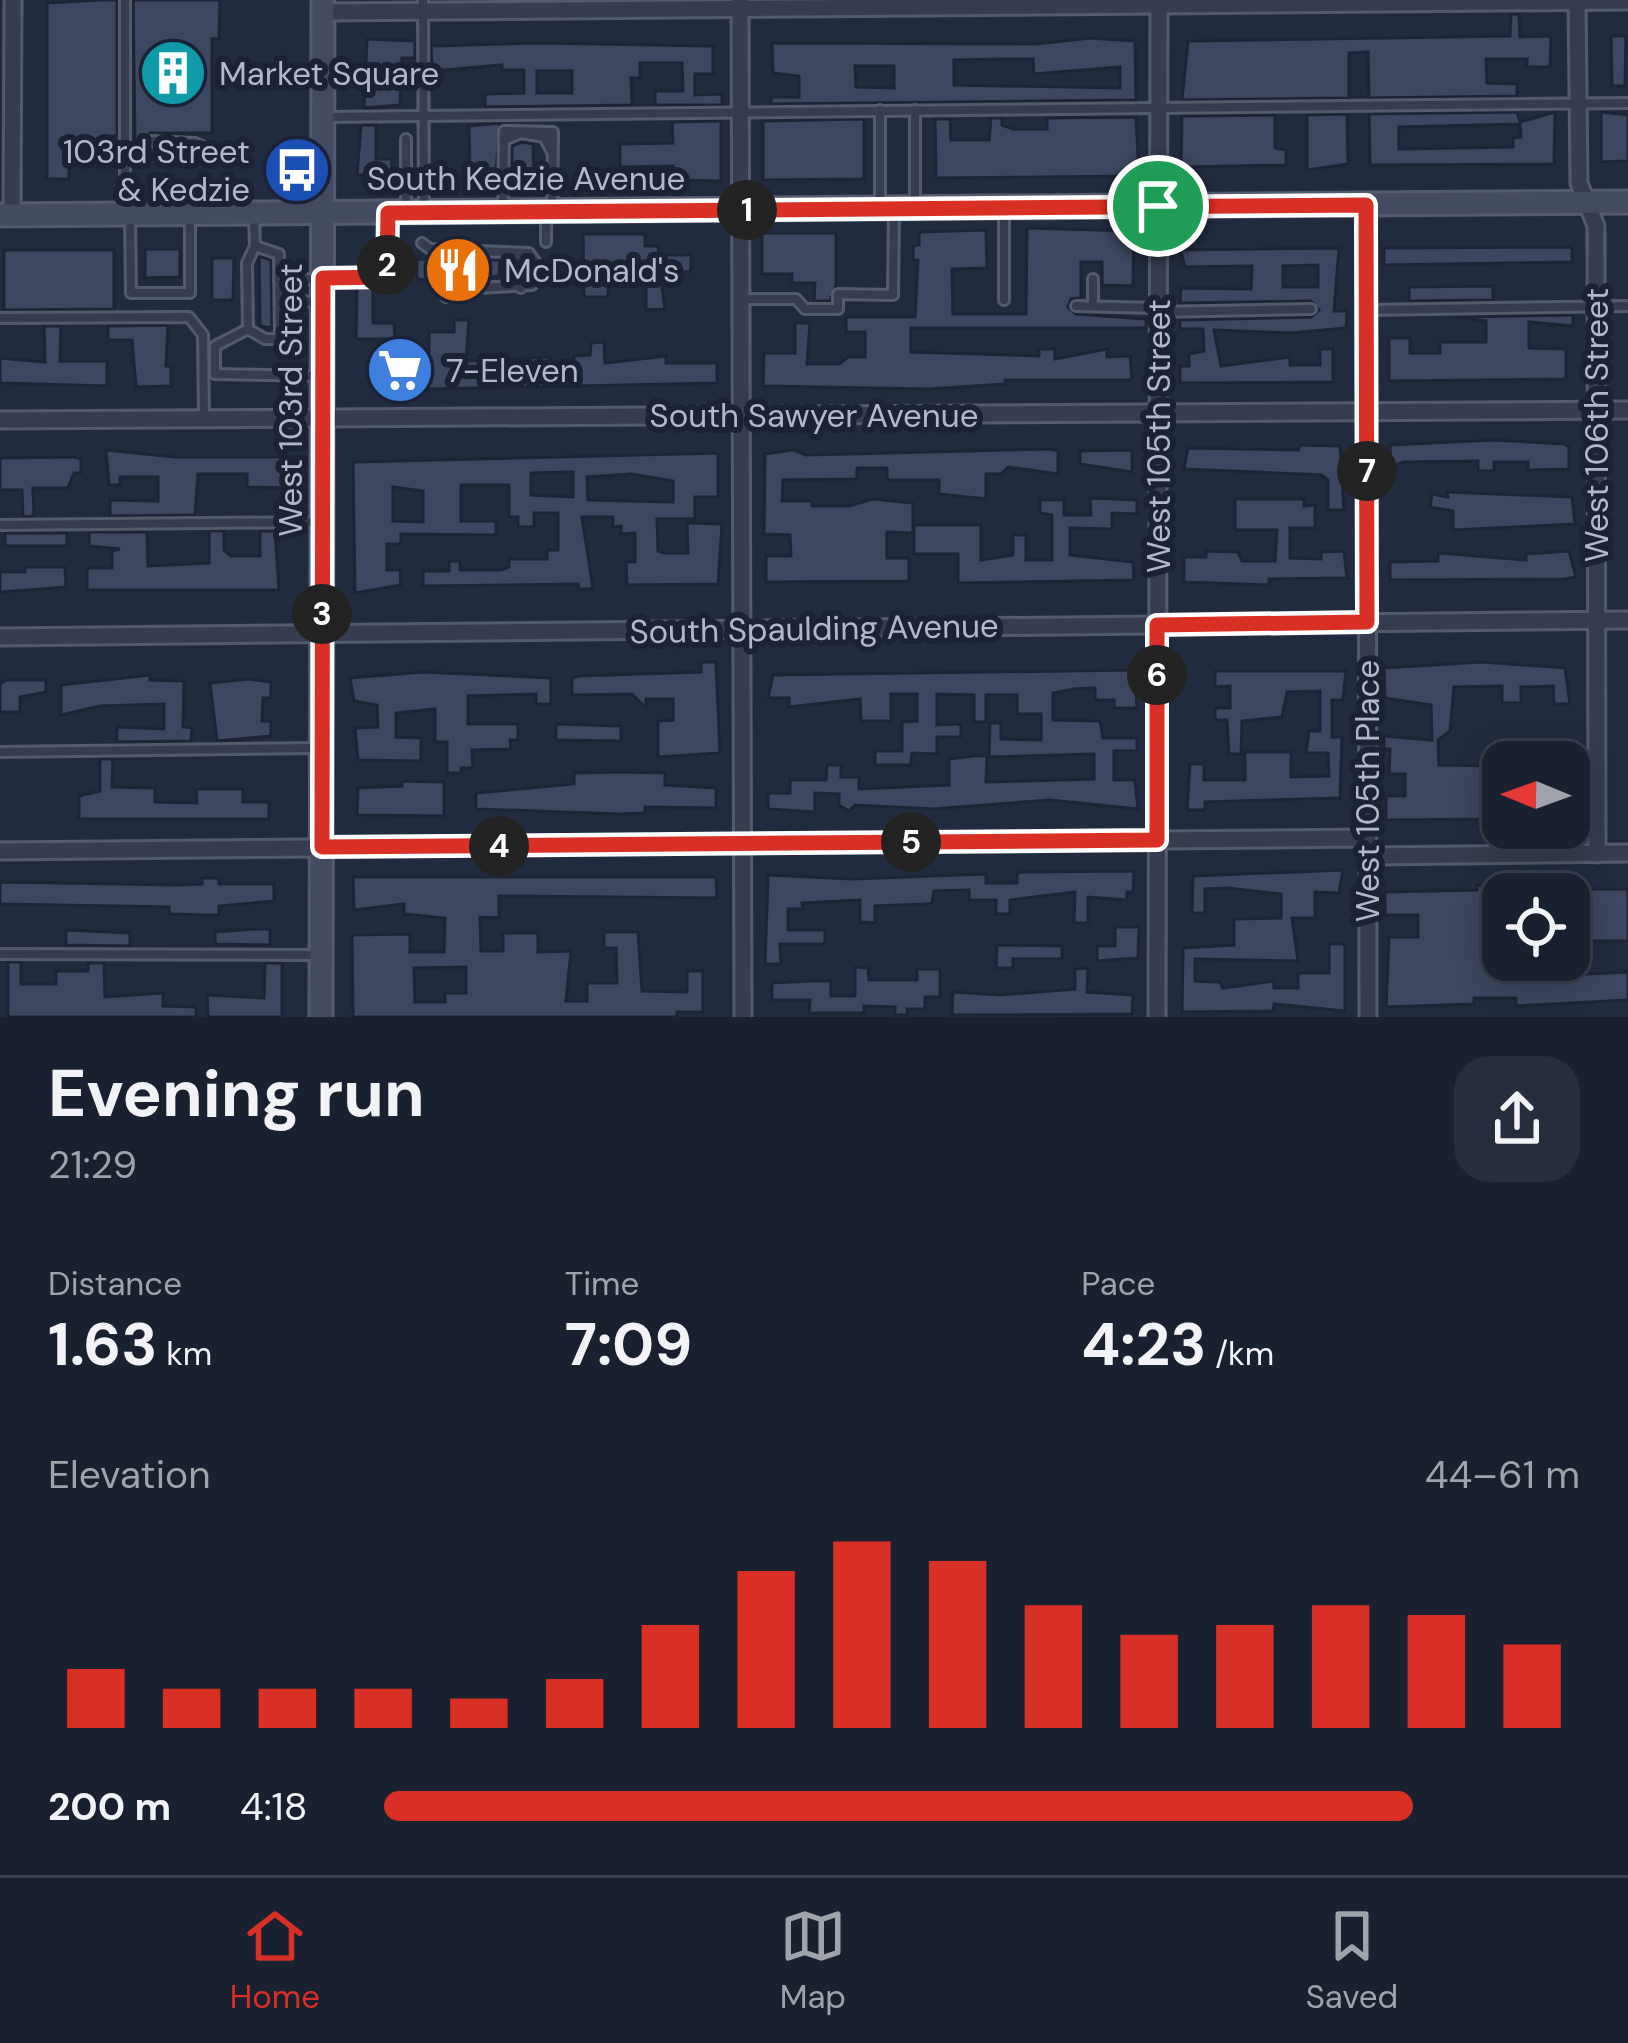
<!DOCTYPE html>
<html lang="en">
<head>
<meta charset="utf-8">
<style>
	:root { --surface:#192030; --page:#262d3c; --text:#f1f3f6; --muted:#9fa3ab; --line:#373e4c; --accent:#d93025 }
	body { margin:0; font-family:"DM Sans",sans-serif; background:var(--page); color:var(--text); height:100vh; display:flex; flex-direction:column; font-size:45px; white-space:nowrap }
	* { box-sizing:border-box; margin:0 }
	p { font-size:39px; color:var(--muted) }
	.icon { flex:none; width:66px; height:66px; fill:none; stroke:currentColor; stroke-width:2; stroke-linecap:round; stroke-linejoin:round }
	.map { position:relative; height:1017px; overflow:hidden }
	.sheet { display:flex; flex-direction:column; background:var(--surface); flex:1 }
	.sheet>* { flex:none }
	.needle { width:78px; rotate:271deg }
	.buttons { position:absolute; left:1482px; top:741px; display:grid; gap:24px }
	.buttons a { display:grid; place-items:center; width:108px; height:108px; border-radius:24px; background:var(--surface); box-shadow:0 6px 30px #0003,0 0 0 3px var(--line); font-size:60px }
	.pin { position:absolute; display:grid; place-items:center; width:102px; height:102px; color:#fff; margin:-51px; border:6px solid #fff; border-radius:50%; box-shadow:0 3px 12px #0007 }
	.km { position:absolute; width:60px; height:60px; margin:-30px; border-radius:50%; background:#222; color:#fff; font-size:33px; line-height:60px; text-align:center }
	.round { display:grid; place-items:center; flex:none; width:126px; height:126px; border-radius:36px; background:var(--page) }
	.head { display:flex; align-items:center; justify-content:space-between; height:204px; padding:0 48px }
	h1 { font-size:66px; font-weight:700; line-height:90px }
	.figures { display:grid; grid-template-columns:repeat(3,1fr); gap:18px; height:204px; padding:12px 48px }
	.figures div { display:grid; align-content:center }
	.figures b { font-size:60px; font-weight:700 }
	.figures small { font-size:33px; font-weight:400 }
	.figures p { font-size:33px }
	.chart { height:336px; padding:24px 48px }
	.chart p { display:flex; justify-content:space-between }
	.chart svg { width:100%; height:216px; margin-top:12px; stroke:var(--accent); stroke-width:6 }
	ul { padding:0 48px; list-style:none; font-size:39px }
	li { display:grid; grid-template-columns:192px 144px 1fr; align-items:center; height:90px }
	li i { height:30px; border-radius:15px; background:var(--accent) }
	.tabs { display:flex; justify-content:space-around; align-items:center; height:168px; border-top:3px solid var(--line); background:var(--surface); font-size:33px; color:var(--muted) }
	.tabs a { display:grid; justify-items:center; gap:6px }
	.tabs .active { color:var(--accent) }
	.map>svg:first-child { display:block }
</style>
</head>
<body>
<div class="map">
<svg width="1628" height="1017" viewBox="0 0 1628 1017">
	<rect width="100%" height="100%" fill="#212b40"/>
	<g fill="#3d4761" stroke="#1d2437" stroke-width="3" fill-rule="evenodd">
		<polygon points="99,0 117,0 117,135 104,139 104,167 90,167 90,149 69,149 69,179 47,179 47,3"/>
		<polygon points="133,0 220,0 219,39 212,39 212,133 150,133 143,143 135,143"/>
		<polygon points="1511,14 1519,14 1520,37 1551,36 1550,67 1527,67 1527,59 1486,59 1487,83 1517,84 1517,96 1369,98 1368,52 1349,53 1349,98 1182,100 1188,41 1510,36"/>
		<polygon points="1611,36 1626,36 1625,86 1612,86"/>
		<path d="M1090,38L1135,41L1136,100L771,104V97H799V76L773,73L772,43L1036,44ZM1009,59H1033L1034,74L1120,67V88L954,85V60ZM855,66H894V88L856,87Z"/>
		<polygon points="367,39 415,41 415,58 402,58 400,105 364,108"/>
		<path d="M537,43L713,46V74H695V95L722,94V105H655V91H683L682,63H640V78H631L632,105L485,107V94L524,93V70H502V65L432,71L431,46ZM537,71H572V93H537Z"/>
		<path d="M1517,112L1520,122L1555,112L1554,164L1370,165L1369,114ZM1520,124L1521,137L1513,138V147L1399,149V127Z"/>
		<polygon points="1601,112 1628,115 1628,161 1601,162"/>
		<polygon points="1347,114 1348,164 1307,170 1307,115"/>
		<polygon points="1275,115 1275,148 1286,150 1286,165 1181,167 1182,116"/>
		<polygon points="1136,117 1139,176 936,178 935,119 950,119 951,140 989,140 991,118 1002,118 1002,125 1013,129 1047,129 1047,118"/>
		<polygon points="864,119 864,179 763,180 763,121"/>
		<polygon points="721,121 721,181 673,180 673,166 620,167 620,144 673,143 672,122"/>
		<polygon points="500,123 495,184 480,184 480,175 470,175 469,126"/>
		<polygon points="361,125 376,125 376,159 392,159 391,178 384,183 363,182 363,175 357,175"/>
		<polygon points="522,142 533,144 534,181 512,181 512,146"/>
		<polygon points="1027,228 1134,231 1133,286 1102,285 1102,262 1081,262 1081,298 1071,299 1068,307 1076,314 1146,319 1146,328 911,328 911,352 1039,356 1039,349 1055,349 1055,359 1107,349 1107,357 1130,356 1132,380 1005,380 1005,384 928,389 763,386 764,353 795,353 795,323 810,323 807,364 839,364 848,357 865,357 865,332 846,332 846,317 915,317 918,260 913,260 913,246 919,245 919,232 986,230 987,268 952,269 953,314 1026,314"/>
		<polygon points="762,233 836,233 836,286 830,301 814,301 815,283 792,283 792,274 762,274"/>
		<polygon points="583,234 645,234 645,246 658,246 659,255 691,255 691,267 690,272 660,272 665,309 646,310 646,271 608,271 608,297 584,297"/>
		<polygon points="1572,247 1572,262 1384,265 1384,248"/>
		<path d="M1339,248L1334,311H1347L1346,328L1291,333L1214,330L1221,366L1290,357V365H1320V349H1333V382L1180,383V366H1189V354L1204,351L1203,329H1180V320L1311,317L1319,310L1311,301L1180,303L1181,288L1251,289L1252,266L1185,267L1180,250ZM1318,265V287H1283V266Z"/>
		<polygon points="145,249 180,249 180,277 145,278"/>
		<polygon points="4,250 114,250 114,309 4,310"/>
		<polygon points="259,256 271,260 272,328 260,326"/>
		<polygon points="212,258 234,258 233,300 212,300"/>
		<polygon points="417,259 500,260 499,276 453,283 417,279"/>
		<polygon points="357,286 373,286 373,323 394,323 395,339 356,339"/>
		<polygon points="1493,286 1493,300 1409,301 1409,287"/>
		<polygon points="1573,315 1573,326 1529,322 1529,348 1566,349 1566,379 1389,381 1389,338 1410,338 1410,353 1440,353 1440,342 1486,342 1486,321 1455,317"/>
		<polygon points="454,320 469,320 466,361 550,357 550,366 574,365 574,356 590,355 591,343 604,342 605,363 666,356 666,363 717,363 717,383 385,390 385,345 429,351 429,332 454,332"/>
		<polygon points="168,325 166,366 171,366 171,386 136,387 132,340 108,340 108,326"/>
		<polygon points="44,326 61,326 60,361 107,361 107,386 0,383 0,358 45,362"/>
		<polygon points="1494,440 1564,444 1569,447 1569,469 1528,470 1528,462 1494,462 1494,471 1478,471 1478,461 1403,462 1391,467 1390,445"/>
		<polygon points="1300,445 1340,446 1344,510 1328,510 1328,480 1322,475 1184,469 1188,448 1298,450"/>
		<polygon points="106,450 175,457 291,457 291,488 247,487 247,474 198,474 195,515 110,516 110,500 158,501 158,477 120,477 120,485 109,485"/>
		<polygon points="793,450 806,455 1050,449 1058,451 1058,474 1008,467 1001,474 986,474 986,499 939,494 939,480 887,480 887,468 857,468 857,479 783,480 782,501 812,501 812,506 849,506 873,499 913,503 913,533 887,532 887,558 909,558 909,581 766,582 766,556 791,556 790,535 764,534 765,454"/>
		<polygon points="1132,450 1132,472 1080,464 1080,451"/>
		<path d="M718,453V497H695V519H657L658,551L664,553H688L687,523L722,524L718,584L627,585L626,562H635V533L621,534V526L613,527V517H582L593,589H579L578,584L423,586V571H449V561H460V570H501L509,567V559H547V550H558V513H534V527H518V517H509V485H461V521H496V535L401,534V544H387V570H400L401,585L355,593L353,462ZM573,472V497L531,495V473ZM631,474L673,481V502L588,500L587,477ZM393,487L423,491V522L393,521Z"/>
		<polygon points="0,458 74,457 81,459 81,473 74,473 68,488 33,488 34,516 23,517 22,490 0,490"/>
		<polygon points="1447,492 1572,497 1575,524 1453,530 1453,511 1430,507 1432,494 1448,497"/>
		<polygon points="1090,498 1137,500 1137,514 1112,513 1112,529 1070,528 1070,555 1133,562 1134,580 958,583 958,554 914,554 914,525 981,525 981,560 1013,555 1013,535 1026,535 1026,560 1052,560 1052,515 1040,513 1040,500 1064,500 1064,515 1091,515"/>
		<polygon points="1235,499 1304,499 1304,506 1315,505 1315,528 1290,528 1290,558 1321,559 1321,552 1344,551 1347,578 1269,579 1269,585 1184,582 1184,557 1206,557 1206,551 1238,552 1242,561 1275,561 1277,530 1235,530"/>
		<polygon points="209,531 224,531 224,550 231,556 260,556 260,531 275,531 279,590 87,590 87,568 112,568 112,551 120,549 89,546 89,532 147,532 148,566 209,563"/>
		<rect x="5" y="533" width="62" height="13"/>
		<polygon points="1569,551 1576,577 1565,579 1390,580 1390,562 1438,561 1438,553 1526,560 1526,554"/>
		<polygon points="25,567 65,567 66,587 0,592 0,572 25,572"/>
		<polygon points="701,662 716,662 720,753 658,757 658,721 673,720 673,699 646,699 646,708 632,694 572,695 572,678 578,676 701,672"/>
		<polygon points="1482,662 1565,668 1570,704 1554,704 1553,686 1521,687 1521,703 1502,703 1502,686 1454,687 1450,731 1438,740 1439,765 1503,766 1503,811 1498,819 1386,820 1386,796 1405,796 1405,774 1389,774 1390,749 1384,749 1384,736 1432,740 1431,705 1385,698 1384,668"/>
		<polygon points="1135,670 1137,708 1114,708 1114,700 1095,700 1095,688 1074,689 1053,693 1053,720 1100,721 1103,738 1137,738 1137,751 1114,751 1114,780 1135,780 1138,809 1050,800 933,809 855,805 849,811 839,805 839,794 815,793 815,812 768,809 768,793 790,793 790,780 826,780 827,765 841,765 841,777 859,777 859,789 949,785 949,759 973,756 987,756 986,782 1094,779 1094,754 989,757 990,723 1001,723 1001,739 1041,740 1041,714 1017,714 1017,695 986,695 986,722 974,722 974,695 937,694 937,725 961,724 961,737 937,737 937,754 912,753 911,765 875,765 875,751 902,751 902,722 917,721 917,694 891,694 891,721 861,721 860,699 789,707 789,698 768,698 773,675"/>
		<polygon points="1215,671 1346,671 1343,700 1332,700 1332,737 1342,737 1340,798 1205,802 1205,810 1187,810 1190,764 1204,764 1204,780 1245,780 1245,752 1291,752 1291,777 1329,776 1328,753 1306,753 1309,731 1320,731 1320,691 1287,692 1282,717 1242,721 1241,754 1229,754 1227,720 1215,720 1215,708 1230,708 1230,686 1215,687"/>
		<polygon points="423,672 551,678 551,704 536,704 536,694 468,696 468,724 518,724 518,740 510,740 511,749 472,750 473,768 461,768 461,773 447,773 447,742 435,742 435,709 396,713 396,737 421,738 421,761 358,760 355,728 378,727 377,705 354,701 350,678"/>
		<polygon points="150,675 150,680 184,681 183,727 192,728 191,741 117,742 117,727 164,729 164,704 100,706 61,715 61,685"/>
		<polygon points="249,679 271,682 271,698 263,698 262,721 271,721 271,736 217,741 210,683"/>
		<polygon points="6,680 46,680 46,692 20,697 20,712 0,712 0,684"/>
		<polygon points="556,724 621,726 621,741 556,740"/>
		<polygon points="100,759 113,759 112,787 155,788 155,802 197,803 196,789 243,789 243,802 269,802 269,819 79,819 79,796 100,791"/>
		<polygon points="623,772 665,773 665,785 716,788 716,808 645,807 645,813 620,814 476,809 476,793 574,784 574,773"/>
		<polygon points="402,781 444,782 444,816 357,815 358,788 402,786"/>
		<polygon points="1343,870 1339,893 1315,892 1315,918 1292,918 1298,961 1195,959 1195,981 1220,982 1223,988 1274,981 1274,988 1298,988 1298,973 1329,973 1329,944 1345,944 1345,1011 1274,1004 1273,1011 1182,1012 1183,948 1234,945 1234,919 1281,918 1281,894 1227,888 1205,889 1205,913 1192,913 1193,876"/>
		<polygon points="1134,871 1133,892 1127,892 1127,900 1088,897 1088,923 1074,923 1075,892 1010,900 1010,914 996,914 996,900 969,900 969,890 934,891 932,903 926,904 875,906 875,923 860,922 860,900 802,903 803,909 788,909 788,930 825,930 825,944 780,944 781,964 765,964 768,875 852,879 986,874 986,883 1017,883 1017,873 1023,872"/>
		<path d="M353,877H716L717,898L499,896V918L480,917L481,951H503V933H538V952L571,951L566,1001H587V983H617L616,948H604V932H638L642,991L687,992V971H703V1012H677V1017H353L352,935L410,934V952H444L445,918L404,914V904L354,910ZM466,967V993H445V1002H415L414,968Z"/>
		<polygon points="202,878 219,878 219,884 274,884 274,901 219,906 219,915 202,915 169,914 169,907 0,904 0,882 179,885 202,884"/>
		<polygon points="1477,885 1503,889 1499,960 1547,960 1548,976 1628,972 1628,1000 1516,1006 1516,998 1474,998 1474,1004 1386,1007 1389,937 1418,937 1418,915 1385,915 1385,892 1477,890"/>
		<polygon points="1574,889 1628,889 1628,941 1569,941"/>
		<polygon points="1115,927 1139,927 1138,958 1097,961 1097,946 1115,946"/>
		<polygon points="255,929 270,929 270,945 215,944 215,932"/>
		<polygon points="66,930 130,933 130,946 66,945"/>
		<polygon points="997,945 1062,946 1062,959 1013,959 1013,968 996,968"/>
		<polygon points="8,962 21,962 21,984 56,984 56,971 88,971 88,963 104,963 105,997 163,993 163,1006 196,1007 196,1017 8,1017"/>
		<polygon points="265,963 282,963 282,1017 208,1017 207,995 264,998"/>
		<polygon points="855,967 868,968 869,980 917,980 917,969 940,969 940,997 925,997 925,1009 907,1009 907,1015 895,1015 895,1007 864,1006 864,1013 809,1013 810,1000 772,1000 772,983 810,981 831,981 831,996 855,996"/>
		<polygon points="1088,968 1087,992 1133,995 1132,1014 952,1015 953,992 1000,995 1075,989 1075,969"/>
	</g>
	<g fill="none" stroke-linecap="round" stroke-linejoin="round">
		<g stroke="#545b6e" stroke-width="14">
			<g id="service">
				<polyline points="125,0 125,213"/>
				<polyline points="423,0 424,208"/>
				<polyline points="880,110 880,207"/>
				<polyline points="915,110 915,207"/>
				<polyline points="328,117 1628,103"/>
				<polyline points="504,140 521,133 544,137 552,152"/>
				<polyline points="151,141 195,143 231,159"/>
				<polyline points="503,210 504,131 553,132 552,210"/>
				<polyline points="406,211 406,139"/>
				<polyline points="130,216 131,293 190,293 190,217"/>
				<polyline points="254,217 255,246 247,263 248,329 215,346 215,374 321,376"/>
				<polyline points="546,242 546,214"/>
				<polyline points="422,243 430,249 529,253 541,270 532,285 459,289 446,297"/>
				<polyline points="514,254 526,268 521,288"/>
				<polyline points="279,280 387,277 388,214"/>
				<polyline points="742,299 796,299 805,309 838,309 838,294 893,295 894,210"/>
				<polyline points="280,300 320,302"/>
				<polyline points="1004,300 1004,209"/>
				<polyline points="1076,306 1158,308"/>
				<polyline points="1093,306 1093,279"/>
				<polyline points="1368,310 1628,306"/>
				<polyline points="1159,312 1311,309"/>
				<polyline points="0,318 189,317 203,335 204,419"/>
				<polyline points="248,329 265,339 280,339 279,254 255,246"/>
				<polyline points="0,525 321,522"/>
				<polyline points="0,752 316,748"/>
				<polyline points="0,954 320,955"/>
			</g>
		</g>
		<g stroke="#545b6e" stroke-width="21">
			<g id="minor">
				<polyline points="740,0 743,1017"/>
				<polyline points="1577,0 1579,183 1596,226 1597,854"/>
				<polyline points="324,12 1628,1"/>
				<polyline points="1367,204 1368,1017"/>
				<polyline points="12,215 13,0"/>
				<polyline points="0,420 1628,410"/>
				<polyline points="0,637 1628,620"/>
				<polyline points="0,851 1367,838"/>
				<polyline points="1368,856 1628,853"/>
				<polyline points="1157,1017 1159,0"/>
			</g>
		</g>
		<g stroke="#545b6e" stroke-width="27">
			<g id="secondary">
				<polyline points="0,215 1628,202"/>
				<polyline points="321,1017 323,0"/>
			</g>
		</g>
		<use href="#service" stroke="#363d50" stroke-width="8"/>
		<use href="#minor" stroke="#363d50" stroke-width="15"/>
		<use href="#secondary" stroke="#434b63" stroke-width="21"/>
	</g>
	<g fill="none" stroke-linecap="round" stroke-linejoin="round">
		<g stroke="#fff" stroke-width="24">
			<polygon id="route" points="1366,205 1367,622 1157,625 1157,840 322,847 323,278 387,277 388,213"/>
		</g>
		<use href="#route" stroke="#d93025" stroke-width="15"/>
	</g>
	<defs>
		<g id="building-disc" transform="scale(3.45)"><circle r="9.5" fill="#0f9aa8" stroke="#1b2235"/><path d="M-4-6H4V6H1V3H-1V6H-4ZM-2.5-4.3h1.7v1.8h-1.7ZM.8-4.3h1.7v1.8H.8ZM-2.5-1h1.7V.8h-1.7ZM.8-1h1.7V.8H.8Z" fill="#fff"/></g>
		<g id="bus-disc" transform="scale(3.45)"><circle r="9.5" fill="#1a4fb4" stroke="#1b2235"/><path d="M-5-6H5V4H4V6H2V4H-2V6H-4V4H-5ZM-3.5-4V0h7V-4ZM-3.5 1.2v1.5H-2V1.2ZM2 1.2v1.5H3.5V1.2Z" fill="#fff"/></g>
		<g id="restaurant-disc" transform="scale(3.45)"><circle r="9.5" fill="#e8710a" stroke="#1b2235"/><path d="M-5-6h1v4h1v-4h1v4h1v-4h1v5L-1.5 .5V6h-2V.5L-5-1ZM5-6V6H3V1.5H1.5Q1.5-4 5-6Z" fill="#fff"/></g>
		<g id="supermarket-disc" transform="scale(3.45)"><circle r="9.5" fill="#3f7fe0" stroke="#1b2235"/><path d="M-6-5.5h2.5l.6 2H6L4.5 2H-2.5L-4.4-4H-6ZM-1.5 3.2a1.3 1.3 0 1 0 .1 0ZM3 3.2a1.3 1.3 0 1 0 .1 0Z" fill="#fff"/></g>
	</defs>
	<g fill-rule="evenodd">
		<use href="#building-disc" x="173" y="73"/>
		<use href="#bus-disc" x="297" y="170"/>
		<use href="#restaurant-disc" x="458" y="270"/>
		<use href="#supermarket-disc" x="400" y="370"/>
	</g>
	<g text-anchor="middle" stroke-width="12" stroke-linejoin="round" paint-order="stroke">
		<g font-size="33" fill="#b2b8cb" stroke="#1b2235" text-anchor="start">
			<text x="219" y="85">Market Square</text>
			<text x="250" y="163" text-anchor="end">103rd Street<tspan x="250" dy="38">&amp; Kedzie</tspan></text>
			<text x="504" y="282">McDonald's</text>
			<text x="446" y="382">7-Eleven</text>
		</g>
		<g font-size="33" fill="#b2b8cb" stroke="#1b2235">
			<text x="526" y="190">South Kedzie Avenue</text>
			<text transform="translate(290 400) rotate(-90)" y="12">West 103rd Street</text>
			<text x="814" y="427">South Sawyer Avenue</text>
			<text transform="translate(1596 425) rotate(-90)" y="12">West 106th Street</text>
			<text transform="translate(1158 436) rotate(-90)" y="12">West 105th Street</text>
			<text transform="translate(814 628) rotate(-1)" y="12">South Spaulding Avenue</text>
			<text transform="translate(1367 791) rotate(-90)" y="12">West 105th Place</text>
		</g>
	</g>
</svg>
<div class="buttons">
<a><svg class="needle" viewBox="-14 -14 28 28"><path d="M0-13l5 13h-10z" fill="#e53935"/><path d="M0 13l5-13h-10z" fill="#9fa3ab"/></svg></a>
<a><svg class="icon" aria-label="locate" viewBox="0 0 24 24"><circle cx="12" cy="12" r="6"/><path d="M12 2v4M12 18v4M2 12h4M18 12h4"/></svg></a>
</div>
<div class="pin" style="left:1158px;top:206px;background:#1e9e55"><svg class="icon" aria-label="arrive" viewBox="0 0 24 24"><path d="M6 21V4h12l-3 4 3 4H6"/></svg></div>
<b class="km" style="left:747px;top:210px">1</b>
<b class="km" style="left:387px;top:265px">2</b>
<b class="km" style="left:322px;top:614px">3</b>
<b class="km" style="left:499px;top:846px">4</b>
<b class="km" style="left:911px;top:842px">5</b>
<b class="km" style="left:1157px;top:675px">6</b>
<b class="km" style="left:1367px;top:471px">7</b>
</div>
<section class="sheet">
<div class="head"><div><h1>Evening run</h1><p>21:29</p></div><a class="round"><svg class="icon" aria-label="share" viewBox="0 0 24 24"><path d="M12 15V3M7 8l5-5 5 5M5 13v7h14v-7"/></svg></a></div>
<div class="figures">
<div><p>Distance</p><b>1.63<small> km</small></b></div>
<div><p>Time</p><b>7:09</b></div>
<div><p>Pace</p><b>4:23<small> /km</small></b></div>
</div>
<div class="chart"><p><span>Elevation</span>44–61 m</p>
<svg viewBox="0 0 160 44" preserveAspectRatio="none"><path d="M5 44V32M15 44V36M25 44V36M35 44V36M45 44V38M55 44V34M65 44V23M75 44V12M85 44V6M95 44V10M105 44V19M115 44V25M125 44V23M135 44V19M145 44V21M155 44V27"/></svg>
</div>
<ul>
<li><b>200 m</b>4:18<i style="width:86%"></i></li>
</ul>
</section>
<nav class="tabs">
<a class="active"><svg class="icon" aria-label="home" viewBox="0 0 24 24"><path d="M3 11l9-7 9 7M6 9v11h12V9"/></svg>Home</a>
<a><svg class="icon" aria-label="map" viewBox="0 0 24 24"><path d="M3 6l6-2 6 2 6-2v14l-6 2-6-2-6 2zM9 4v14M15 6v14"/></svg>Map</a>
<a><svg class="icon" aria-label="saved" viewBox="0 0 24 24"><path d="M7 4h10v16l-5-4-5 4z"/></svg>Saved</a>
</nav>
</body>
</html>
